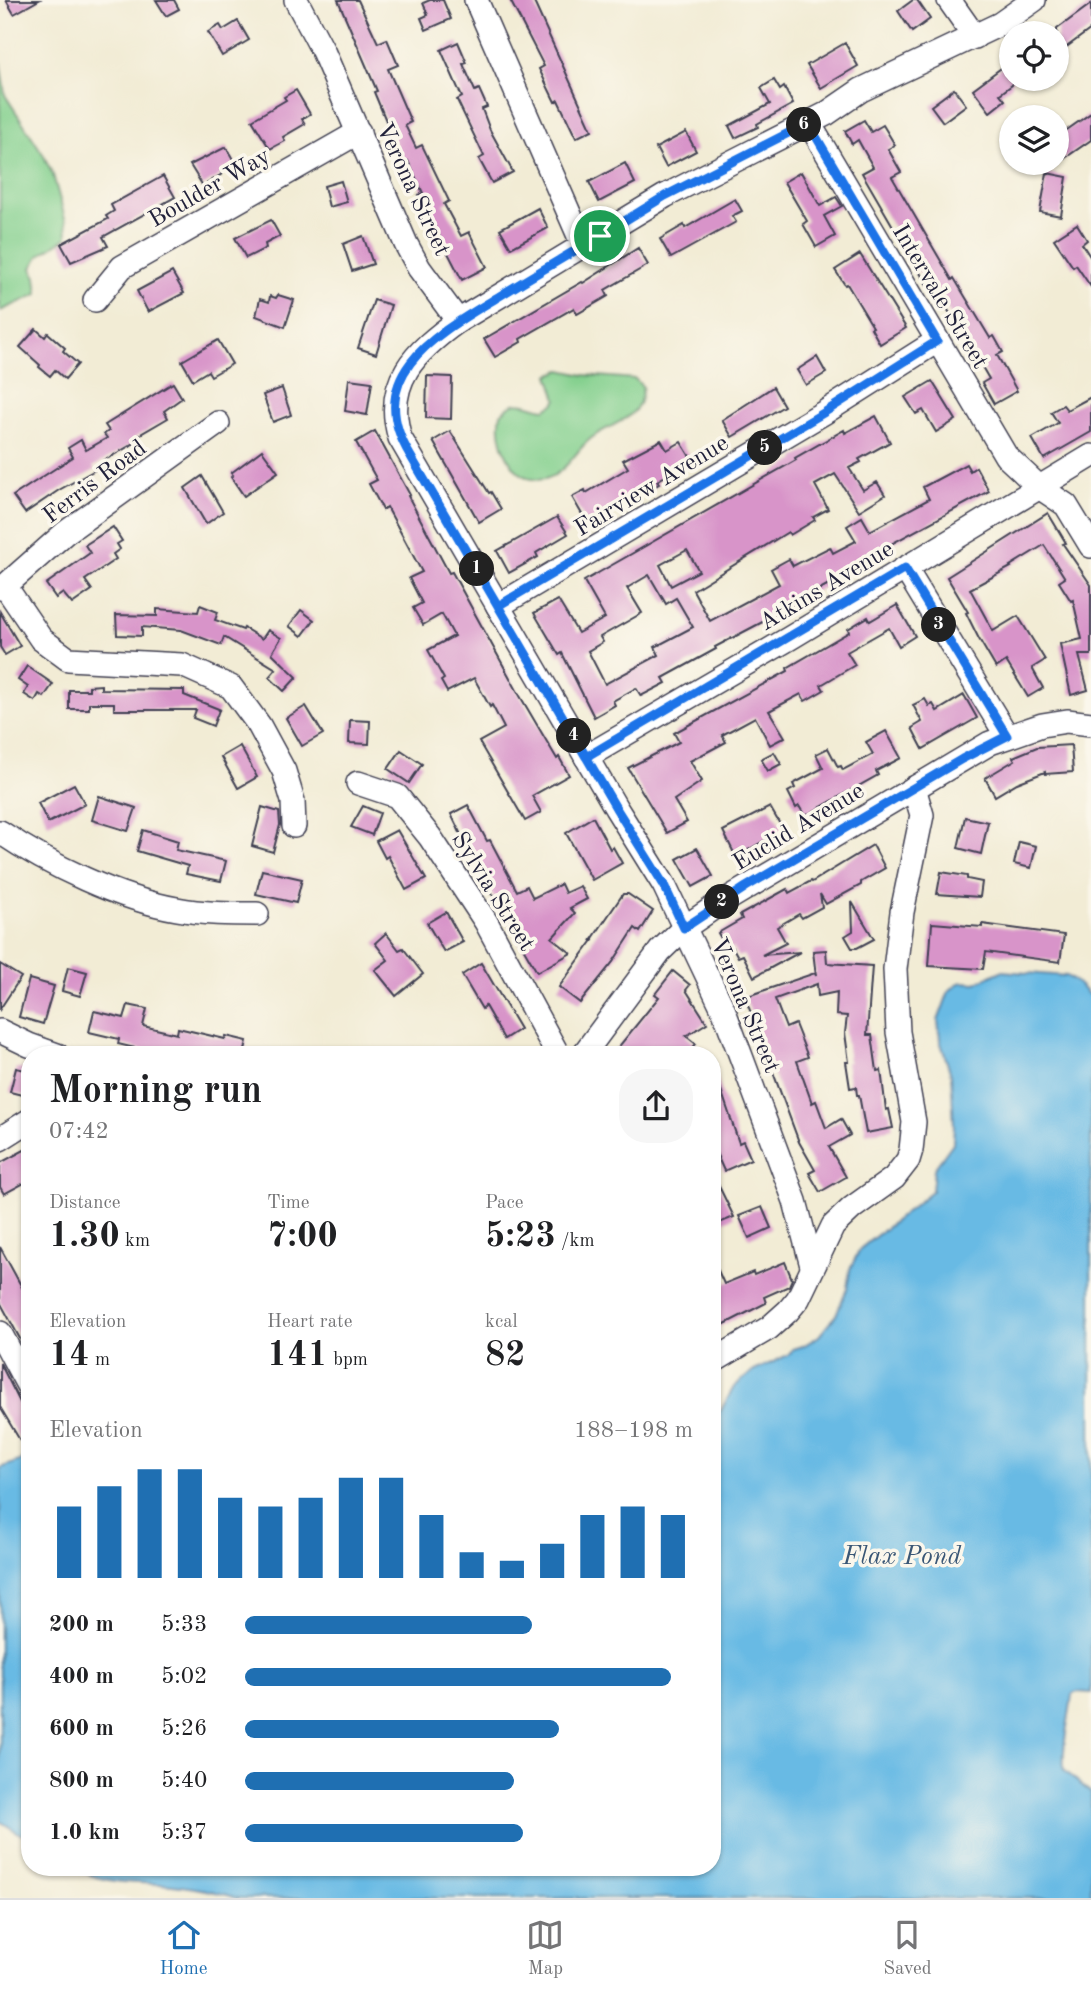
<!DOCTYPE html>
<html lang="en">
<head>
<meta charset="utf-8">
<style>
	:root { --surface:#fff; --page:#f6f6f6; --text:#202124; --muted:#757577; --line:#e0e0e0; --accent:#1f6fb2 }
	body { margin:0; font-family:"Old Standard TT",serif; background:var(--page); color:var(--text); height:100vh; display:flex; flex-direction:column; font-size:26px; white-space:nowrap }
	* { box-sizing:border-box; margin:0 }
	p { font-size:23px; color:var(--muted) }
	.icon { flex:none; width:38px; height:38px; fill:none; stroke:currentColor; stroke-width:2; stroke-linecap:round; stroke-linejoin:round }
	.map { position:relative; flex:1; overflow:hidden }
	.sheet { position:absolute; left:21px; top:1046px; width:700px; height:830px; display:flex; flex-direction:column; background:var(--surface); border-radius:28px; box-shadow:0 2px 5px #0004 }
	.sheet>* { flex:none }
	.fabs { position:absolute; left:999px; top:21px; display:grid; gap:14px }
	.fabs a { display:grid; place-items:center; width:70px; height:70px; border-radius:50%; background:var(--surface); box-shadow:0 2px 5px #0004; font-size:35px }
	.pin { position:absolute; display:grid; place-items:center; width:60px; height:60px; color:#fff; margin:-30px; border:4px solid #fff; border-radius:50%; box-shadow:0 2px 7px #0007 }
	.km { position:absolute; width:35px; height:35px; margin:-18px; border-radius:50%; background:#222; color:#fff; font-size:19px; line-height:35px; text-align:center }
	.round { display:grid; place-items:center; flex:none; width:74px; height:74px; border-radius:28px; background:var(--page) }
	.headline { display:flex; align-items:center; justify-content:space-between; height:119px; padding:0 28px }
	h1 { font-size:38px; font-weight:700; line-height:52px }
	.stats { display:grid; grid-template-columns:repeat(3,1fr); gap:10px; height:119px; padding:7px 28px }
	.stats div { display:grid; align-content:center }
	.stats b { font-size:35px; font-weight:700 }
	.stats small { font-size:19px; font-weight:400 }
	.stats p { font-size:19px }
	.chart { height:196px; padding:14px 28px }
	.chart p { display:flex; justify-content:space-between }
	.chart svg { width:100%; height:126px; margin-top:7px; stroke:var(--accent); stroke-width:6 }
	ul { padding:0 28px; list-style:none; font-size:23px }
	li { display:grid; grid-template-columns:112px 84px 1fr; align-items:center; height:52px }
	li i { height:18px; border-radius:9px; background:var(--accent) }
	.tab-bar { display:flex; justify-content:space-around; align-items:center; height:98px; border-top:2px solid var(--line); background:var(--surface); font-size:19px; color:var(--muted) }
	.tab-bar a { display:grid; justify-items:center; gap:4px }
	.tab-bar .current { color:var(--accent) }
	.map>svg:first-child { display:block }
</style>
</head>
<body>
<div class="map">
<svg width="1091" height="1898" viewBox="0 0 1091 1898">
	<rect width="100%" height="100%" fill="#fbf7ec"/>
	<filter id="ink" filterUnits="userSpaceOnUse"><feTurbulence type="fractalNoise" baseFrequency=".0143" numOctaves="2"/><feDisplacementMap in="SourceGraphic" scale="14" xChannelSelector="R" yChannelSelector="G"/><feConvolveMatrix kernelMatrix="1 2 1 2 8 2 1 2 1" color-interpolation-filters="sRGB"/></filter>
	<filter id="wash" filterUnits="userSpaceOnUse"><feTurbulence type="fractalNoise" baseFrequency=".00686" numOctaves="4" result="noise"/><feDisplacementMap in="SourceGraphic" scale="28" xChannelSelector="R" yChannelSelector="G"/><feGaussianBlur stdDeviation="1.57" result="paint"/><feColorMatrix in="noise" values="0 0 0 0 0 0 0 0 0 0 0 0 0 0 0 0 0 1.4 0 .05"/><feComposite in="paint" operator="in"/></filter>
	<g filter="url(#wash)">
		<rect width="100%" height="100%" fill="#f2ecd5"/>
		<g fill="#84d08e" stroke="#537964" stroke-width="2">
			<polygon points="0,61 5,95 43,154 53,175 66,222 67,237 39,256 32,268 36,277 38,294 0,311"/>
			<path d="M561,370L584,375L635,379L643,387C641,399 640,407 630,415C618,425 601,429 589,440C575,452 564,475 545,479C512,486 495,439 501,414C518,395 524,406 545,409L554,404L557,399L549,375Z"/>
		</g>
		<g fill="#68bae4" stroke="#456e90" stroke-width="2">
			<path d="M1001,971L1066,976L1076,982L1091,997V1693L1077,1692L1072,1695C1069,1721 1062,1744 1064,1770L1091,1793V1898H237C216,1891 184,1886 161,1884C133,1882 99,1884 75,1867H712V1418L721,1410L734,1387L752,1372L788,1355L793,1349L803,1346L819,1336L836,1315L847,1289L850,1269L860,1249L932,1191L934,1169L953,1143L954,1125L951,1075L940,1040L938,1021L949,991L957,984L962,982L976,983Z"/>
			<polygon points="25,1459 30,1460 30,1840 0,1821 0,1468"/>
		</g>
		<g id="blocks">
			<g fill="#d894c9" fill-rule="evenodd">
				<polygon points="6,0 39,0 14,14"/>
				<polygon points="156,0 174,0 179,9 166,16"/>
				<polygon points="338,0 358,0 378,43 387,39 398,65 388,69 411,122 405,125 416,148 422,145 449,201 444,204 461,236 469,232 487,267 462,280 418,195 423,193 408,161 402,164 395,149 397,147 374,92 377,91"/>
				<polygon points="430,0 443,0 451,19 426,30 421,18 428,15 423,3"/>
				<polygon points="510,0 533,0 592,130 576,138 558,100 555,102 539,69 544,66"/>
				<polygon points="913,0 917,0 930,19 912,32 898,11"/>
				<polygon points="1091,4 1091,29 1057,54 1057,29"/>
				<polygon points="238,21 249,40 222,56 208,32 220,25 223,30"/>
				<polygon points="458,42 467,63 463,64 475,91 479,89 487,107 482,109 490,130 513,172 492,183 479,159 484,156 457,100 462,97 441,50"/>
				<polygon points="845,43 858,66 821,88 807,65"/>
				<polygon points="1012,60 1012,85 1000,94 1005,100 990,112 973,89"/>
				<polygon points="774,80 780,90 784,87 793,104 757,124 758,127 735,138 729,126 770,104 761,88"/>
				<polygon points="954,89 966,105 943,122 931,106"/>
				<polygon points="296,90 310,114 302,119 305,124 283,137 285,141 270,149 252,120 286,100 284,97"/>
				<polygon points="1091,113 1091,140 1062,160 1057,153 1057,137"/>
				<polygon points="864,120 871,132 883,125 895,145 888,149 901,172 892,177 952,280 954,278 990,338 994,336 1003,352 997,355 1017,391 994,404 982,383 989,379 966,339 941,299 937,302 862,173 873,167 858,140 852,144 845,131"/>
				<polygon points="686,132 696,151 666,167 656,148"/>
				<polygon points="226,147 235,163 221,171 222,174 203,186 190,165"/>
				<polygon points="625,163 635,183 599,202 589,182"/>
				<polygon points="801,172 820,206 836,197 842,206 824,216 835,236 816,247 803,224 807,221 784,182"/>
				<polygon points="1047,173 1067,177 1061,216 1040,212"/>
				<polygon points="163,176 175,197 103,237 108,246 71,262 61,244 108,219 106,216 114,211 111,205"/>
				<polygon points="341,181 347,202 329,207 324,186"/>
				<polygon points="735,199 742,211 732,216 736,222 671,258 660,239 684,225 685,228"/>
				<polygon points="538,208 548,228 511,248 500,229"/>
				<polygon points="271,220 280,236 265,244 266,248 246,258 235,238"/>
				<polygon points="1077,224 1087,240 1082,244 1091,258 1091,287 1076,265 1073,267 1054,239"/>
				<polygon points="363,236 373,264 352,271 343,244"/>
				<polygon points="638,248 648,265 605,290 608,296 577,314 574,308 520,339 521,342 495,357 484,339 582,282 583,283"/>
				<polygon points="860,254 906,328 880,344 871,328 873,327 847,284 845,285 835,270"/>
				<polygon points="172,272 184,293 148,312 137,291"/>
				<polygon points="278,295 294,300 285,327 256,316 260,299 269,302 270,296 276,298"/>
				<polygon points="374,300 391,305 376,354 358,348"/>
				<polygon points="36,329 45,337 48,333 65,348 63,351 78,364 65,379 55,370 50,376 39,367 40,365 20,347"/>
				<polygon points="218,340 232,364 211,376 208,371 193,380 182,361"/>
				<polygon points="817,357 826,373 806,385 797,370"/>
				<polygon points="427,376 452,377 451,419 426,418"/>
				<polygon points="349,379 372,382 367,415 345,411"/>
				<polygon points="932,381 956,420 936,432 923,410 916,414 905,397"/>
				<polygon points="173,383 182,398 164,411 168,418 134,438 136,442 93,467 95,470 59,490 25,513 13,496 73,457 68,448 81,440 86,450 107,438 104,434 109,431 105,425"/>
				<polygon points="773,387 784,406 732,437 722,420"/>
				<polygon points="282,388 291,415 273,422 263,395"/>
				<polygon points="1091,397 1091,432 1044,459 1032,438 1058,423 1051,412 1063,405 1067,410"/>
				<path d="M876,416L890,442L859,459L861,462L849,468L863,490L877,482L885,495L859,511L835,474L815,485L828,509L813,517L815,520L790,535L788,532L693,590L710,621L779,584L771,569L789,559L793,566L830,547L833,553L856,541L847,526L862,517L870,531L929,499L923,487L966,464L970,471L976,467L989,491L865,558L867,561L837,577L838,579L809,595L810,597L715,647L716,649L663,678L666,683L641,696L636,688L613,701L615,705L594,717L562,653L559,655L534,613L558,600L578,633L605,618L584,581L796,460L795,458L844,430L845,433ZM687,550L699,571L671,586L660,565ZM649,575L666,604L676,598L693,627L655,647L659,655L605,684L588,651L603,642L600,637L642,613L627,588Z"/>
				<polygon points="375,431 410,495 408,496 449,573 452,572 520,696 557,759 559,757 569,775 532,796 541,812 525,821 479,742 504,728 492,705 490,707 474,678 447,692 441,681 444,679 428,650 454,636 442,614 423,625 413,608 422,603 409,578 422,572 387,507 383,510 369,484 377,480 356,442"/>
				<polygon points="450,431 489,493 491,492 501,509 479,522 433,441"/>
				<polygon points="661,440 667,450 681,442 692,460 657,481 659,484 643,493 642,491 587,523 572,497 585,490 586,493 628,468 623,460"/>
				<polygon points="262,450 278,472 244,496 231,477 233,475 231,473"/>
				<polygon points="202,476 223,512 206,524 185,488"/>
				<polygon points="1048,513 1066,543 1063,544 1091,585 1091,655 1079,655 1088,690 1071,695 1060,644 1082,639 1073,600 1071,601 1059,582 1065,578 1044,545 1010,566 1011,567 970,589 993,631 1018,616 1045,660 1032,668 1043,688 1028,697 1006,661 996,668 979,639 966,613 968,612 947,577"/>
				<polygon points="557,517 568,534 536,553 538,557 509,573 497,551"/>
				<polygon points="113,527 122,541 117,544 120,549 113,554 116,559 85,580 92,590 72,604 63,593 56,598 46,584 90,553 85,545"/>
				<polygon points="200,605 218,612 215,620 243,630 244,628 262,639 268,630 281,638 272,653 297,677 284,691 269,677 276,669 224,637 221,645 181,630 142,627 142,636 117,635 116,615 157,616 157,609 198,612"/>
				<polygon points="897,605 915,636 899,646 889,628 847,652 855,665 821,685 824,690 805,701 801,694 769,711 785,737 770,745 755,717 722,735 726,742 690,761 702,781 674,800 687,822 667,833 628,768 679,742 674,733 788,671 787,668 849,632 848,629 868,617 870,621"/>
				<polygon points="301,610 314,620 302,636 289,626"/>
				<polygon points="0,612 20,646 5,655 0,647"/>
				<polygon points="27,666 53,684 44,697 39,694 35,701 24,694 28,687 18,680"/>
				<polygon points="101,685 101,689 184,690 184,695 221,710 219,710 213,726 193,718 196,710 114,710 114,703 89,703 89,709 69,709 69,690 89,690 89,686"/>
				<polygon points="964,695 977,718 923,749 912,728 922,722 913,705 925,699 929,706 933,704 937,711"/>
				<polygon points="306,706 323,734 302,746 286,718"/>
				<polygon points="350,720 370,721 369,744 349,743"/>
				<polygon points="886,731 901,758 876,771 878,775 805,816 799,806 796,808 788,792 795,788 793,784 823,768 816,754 828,748 838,767 841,766 843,770 873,754 866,742"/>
				<polygon points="1071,745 1073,772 1045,774 1045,772 1017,783 995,796 985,778 1015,760 1013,757 1037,747"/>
				<polygon points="240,746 257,777 238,788 221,757"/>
				<polygon points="401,750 422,764 409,783 388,769"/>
				<polygon points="774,752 781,764 768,771 761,759"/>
				<polygon points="74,784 85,804 48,823 38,803"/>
				<polygon points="99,796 136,808 128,831 92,820"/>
				<polygon points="468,805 487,841 490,840 517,891 527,886 533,898 561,884 565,893 580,886 587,899 570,908 575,913 552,938 571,953 537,972 477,868 451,814"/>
				<polygon points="363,806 380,813 372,835 351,827"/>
				<polygon points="262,807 279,812 280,825 273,852 252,846"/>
				<polygon points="770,807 781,826 781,831 736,857 723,831"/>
				<polygon points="593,817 610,849 613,847 622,863 592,880 566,833"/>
				<polygon points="965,817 988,822 981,854 958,848"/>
				<polygon points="143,830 178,841 176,850 226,861 221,881 186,874 188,866 137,851"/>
				<polygon points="397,830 426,879 406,890 388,856 385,858 376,841"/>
				<polygon points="1019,842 1036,846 1031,868 1014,864"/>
				<polygon points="873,845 885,868 861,882 861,885 826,904 820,894 822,907 802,918 799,914 777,927 786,943 762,955 800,952 754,977 743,955 738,957 733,948 728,950 718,933 742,919 740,915 787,889 789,893 811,881 812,882"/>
				<polygon points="697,848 713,876 693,887 677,859"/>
				<polygon points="262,870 302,879 296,903 256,894"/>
				<polygon points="941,872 967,876 967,879 982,882 980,897 937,894"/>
				<polygon points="623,894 628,894 653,911 640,932 635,928 613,962 580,1003 559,987 594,939 591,941"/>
				<polygon points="852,902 874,939 857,948 852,948 845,936 853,931"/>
				<polygon points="446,912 463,942 444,952 427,923"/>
				<polygon points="932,923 982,927 982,924 1064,935 1060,962 986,952 983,969 929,966"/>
				<polygon points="386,933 399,950 403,948 423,974 396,996 375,970 388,960 375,943"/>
				<polygon points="826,950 827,963 872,966 867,1035 872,1035 877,1071 881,1070 886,1110 889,1109 893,1128 866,1133 859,1095 857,1095 856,1087 850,1088 846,1062 849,1062 845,1033 847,1016 836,1015 837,992 818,996 817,984 775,999 786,1028 795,1024 808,1057 797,1061 812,1103 816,1101 826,1128 841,1119 850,1135 829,1147 846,1177 820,1192 809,1173 815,1170 799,1142 745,997 815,973 816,976 813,951"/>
				<polygon points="481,963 520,1029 504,1039 485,1006 482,1009 462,975"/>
				<polygon points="0,964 21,977 0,1009"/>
				<polygon points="68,967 87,972 80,996 62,991"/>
				<polygon points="673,971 690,985 686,990 707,1023 686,1036 696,1044 687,1055 612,1055 659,997 655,994"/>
				<polygon points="29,979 54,986 43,1024 19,1017"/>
				<polygon points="128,1005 147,1009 143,1026 177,1034 178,1028 225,1039 226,1036 247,1041 244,1055 164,1055 118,1044 119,1039 89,1032 94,1011 124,1018"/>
				<polygon points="16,1068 30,1071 30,1097 10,1092"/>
				<polygon points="714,1069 739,1143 743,1141 751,1159 724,1171 712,1144 712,1070"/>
				<polygon points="30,1147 30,1180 4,1194 0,1187 0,1163"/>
				<polygon points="712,1172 734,1217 712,1226"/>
				<polygon points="762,1207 771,1228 749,1238 739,1216"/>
				<polygon points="0,1247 30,1302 30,1357 0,1302"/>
				<polygon points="712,1257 724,1284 753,1272 754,1275 785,1262 792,1279 789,1286 764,1297 766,1303 715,1329 712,1322"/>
				<polygon points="0,1363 30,1422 30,1437 21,1442 0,1407"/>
			</g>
		</g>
	</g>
	<g filter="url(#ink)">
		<use href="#blocks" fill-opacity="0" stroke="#414052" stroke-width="2"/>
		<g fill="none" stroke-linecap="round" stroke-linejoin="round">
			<g stroke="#414052" stroke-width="26">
				<g id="minor">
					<path d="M296,0L323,51L406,244L419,268L458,321C416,351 383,382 400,438L616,808L664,885L724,1011L795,1201L812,1266"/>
					<polyline points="476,0 583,245"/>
					<polyline points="949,0 975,37"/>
					<polyline points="809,123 1006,456 1039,487 1066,505 1091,546"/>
					<polyline points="95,300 122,267 359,132"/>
					<polyline points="458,321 665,196 826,114 861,90 1000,24 1034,0"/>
					<polyline points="905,568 1007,736"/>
					<polyline points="5,586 65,533 218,423"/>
					<polyline points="0,588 5,586 41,639 68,659 182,665 231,687 259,725 284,771 293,801 294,826"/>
					<polyline points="498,606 825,412 937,341"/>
					<polyline points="586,757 790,638 1091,456"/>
					<polyline points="358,783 397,796 430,837 486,922 558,1055"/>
					<path d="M0,832C49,865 119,899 177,909C203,914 231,914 257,914"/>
					<polyline points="0,1031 29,1045 57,1055"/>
					<polyline points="583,1055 660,951 684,928 716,906 990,743 1042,725 1067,721 1091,724"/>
					<polyline points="0,1139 30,1120"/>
					<polyline points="0,1333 30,1389"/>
					<polyline points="712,1362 769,1328 788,1311 798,1299 833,1226 852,1208 894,1178 908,1160 911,1150 914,1122 898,1032 895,969 902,912 922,815 914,788"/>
				</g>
			</g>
			<use href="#minor" stroke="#fff" stroke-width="23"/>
		</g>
	</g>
	<g fill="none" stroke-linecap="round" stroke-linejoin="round" filter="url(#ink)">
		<g stroke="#fff" stroke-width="14">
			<path id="route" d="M600,236C566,256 532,276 498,297C439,333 361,374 410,455L616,808L664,885L684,928L746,887L962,759L1007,736L905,568L586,757L498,606L825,412L937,341L808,123L665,196L600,236"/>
		</g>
		<use href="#route" stroke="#1a73e8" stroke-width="9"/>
	</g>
	<g text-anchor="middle" stroke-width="7" stroke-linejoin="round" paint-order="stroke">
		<g font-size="24" fill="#22223b" stroke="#fbf7ec">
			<text transform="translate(209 187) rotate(-30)" y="8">Boulder Way</text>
			<text transform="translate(414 189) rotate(65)" y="8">Verona Street</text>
			<text transform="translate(941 296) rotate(59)" y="8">Intervale Street</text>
			<text transform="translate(94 481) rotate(-37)" y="8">Ferris Road</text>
			<text transform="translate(651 485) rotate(-31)" y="8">Fairview Avenue</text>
			<text transform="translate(826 585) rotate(-31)" y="8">Atkins Avenue</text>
			<text transform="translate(798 826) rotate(-31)" y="8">Euclid Avenue</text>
			<text transform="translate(494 891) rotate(58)" y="8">Sylvia Street</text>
			<text transform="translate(746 1005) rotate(67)" y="8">Verona Street</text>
		</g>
		<g font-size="26" font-style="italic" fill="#3a5776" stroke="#fbf7ec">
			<text x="902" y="1564">Flax Pond</text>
		</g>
	</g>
</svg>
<div class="fabs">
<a><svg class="icon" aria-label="locate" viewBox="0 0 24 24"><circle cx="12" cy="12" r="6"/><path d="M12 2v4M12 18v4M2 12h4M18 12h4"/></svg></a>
<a><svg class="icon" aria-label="layers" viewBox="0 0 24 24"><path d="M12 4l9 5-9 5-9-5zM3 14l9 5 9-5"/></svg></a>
</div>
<div class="pin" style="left:600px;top:236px;background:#1e9e55"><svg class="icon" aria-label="arrive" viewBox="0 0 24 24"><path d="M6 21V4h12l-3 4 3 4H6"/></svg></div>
<b class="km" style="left:477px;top:569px">1</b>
<b class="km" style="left:722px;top:902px">2</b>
<b class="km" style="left:939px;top:625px">3</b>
<b class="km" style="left:574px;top:736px">4</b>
<b class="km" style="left:765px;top:448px">5</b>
<b class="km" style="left:804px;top:125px">6</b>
<section class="sheet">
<div class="headline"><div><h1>Morning run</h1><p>07:42</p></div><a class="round"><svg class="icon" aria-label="share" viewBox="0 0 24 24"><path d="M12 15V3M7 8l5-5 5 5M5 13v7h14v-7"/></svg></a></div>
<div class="stats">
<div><p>Distance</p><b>1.30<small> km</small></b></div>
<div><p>Time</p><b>7:00</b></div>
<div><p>Pace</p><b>5:23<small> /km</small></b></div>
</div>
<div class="stats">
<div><p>Elevation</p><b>14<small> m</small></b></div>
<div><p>Heart rate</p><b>141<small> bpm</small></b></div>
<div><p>kcal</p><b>82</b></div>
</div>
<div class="chart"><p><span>Elevation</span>188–198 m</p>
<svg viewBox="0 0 160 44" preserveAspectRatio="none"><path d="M5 44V19M15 44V12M25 44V6M35 44V6M45 44V16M55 44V19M65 44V16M75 44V9M85 44V9M95 44V22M105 44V35M115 44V38M125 44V32M135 44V22M145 44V19M155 44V22"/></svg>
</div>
<ul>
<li><b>200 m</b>5:33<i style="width:64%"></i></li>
<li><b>400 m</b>5:02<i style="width:95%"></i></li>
<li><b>600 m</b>5:26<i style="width:70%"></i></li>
<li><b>800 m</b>5:40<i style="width:60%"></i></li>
<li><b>1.0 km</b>5:37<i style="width:62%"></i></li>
</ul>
</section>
</div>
<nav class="tab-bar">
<a class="current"><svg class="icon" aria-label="home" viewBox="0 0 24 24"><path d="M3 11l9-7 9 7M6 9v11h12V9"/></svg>Home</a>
<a><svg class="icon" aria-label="map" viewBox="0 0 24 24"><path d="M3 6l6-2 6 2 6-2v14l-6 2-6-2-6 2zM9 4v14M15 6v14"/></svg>Map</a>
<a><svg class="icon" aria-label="saved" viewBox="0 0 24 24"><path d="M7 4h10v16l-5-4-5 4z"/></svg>Saved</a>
</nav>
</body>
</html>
